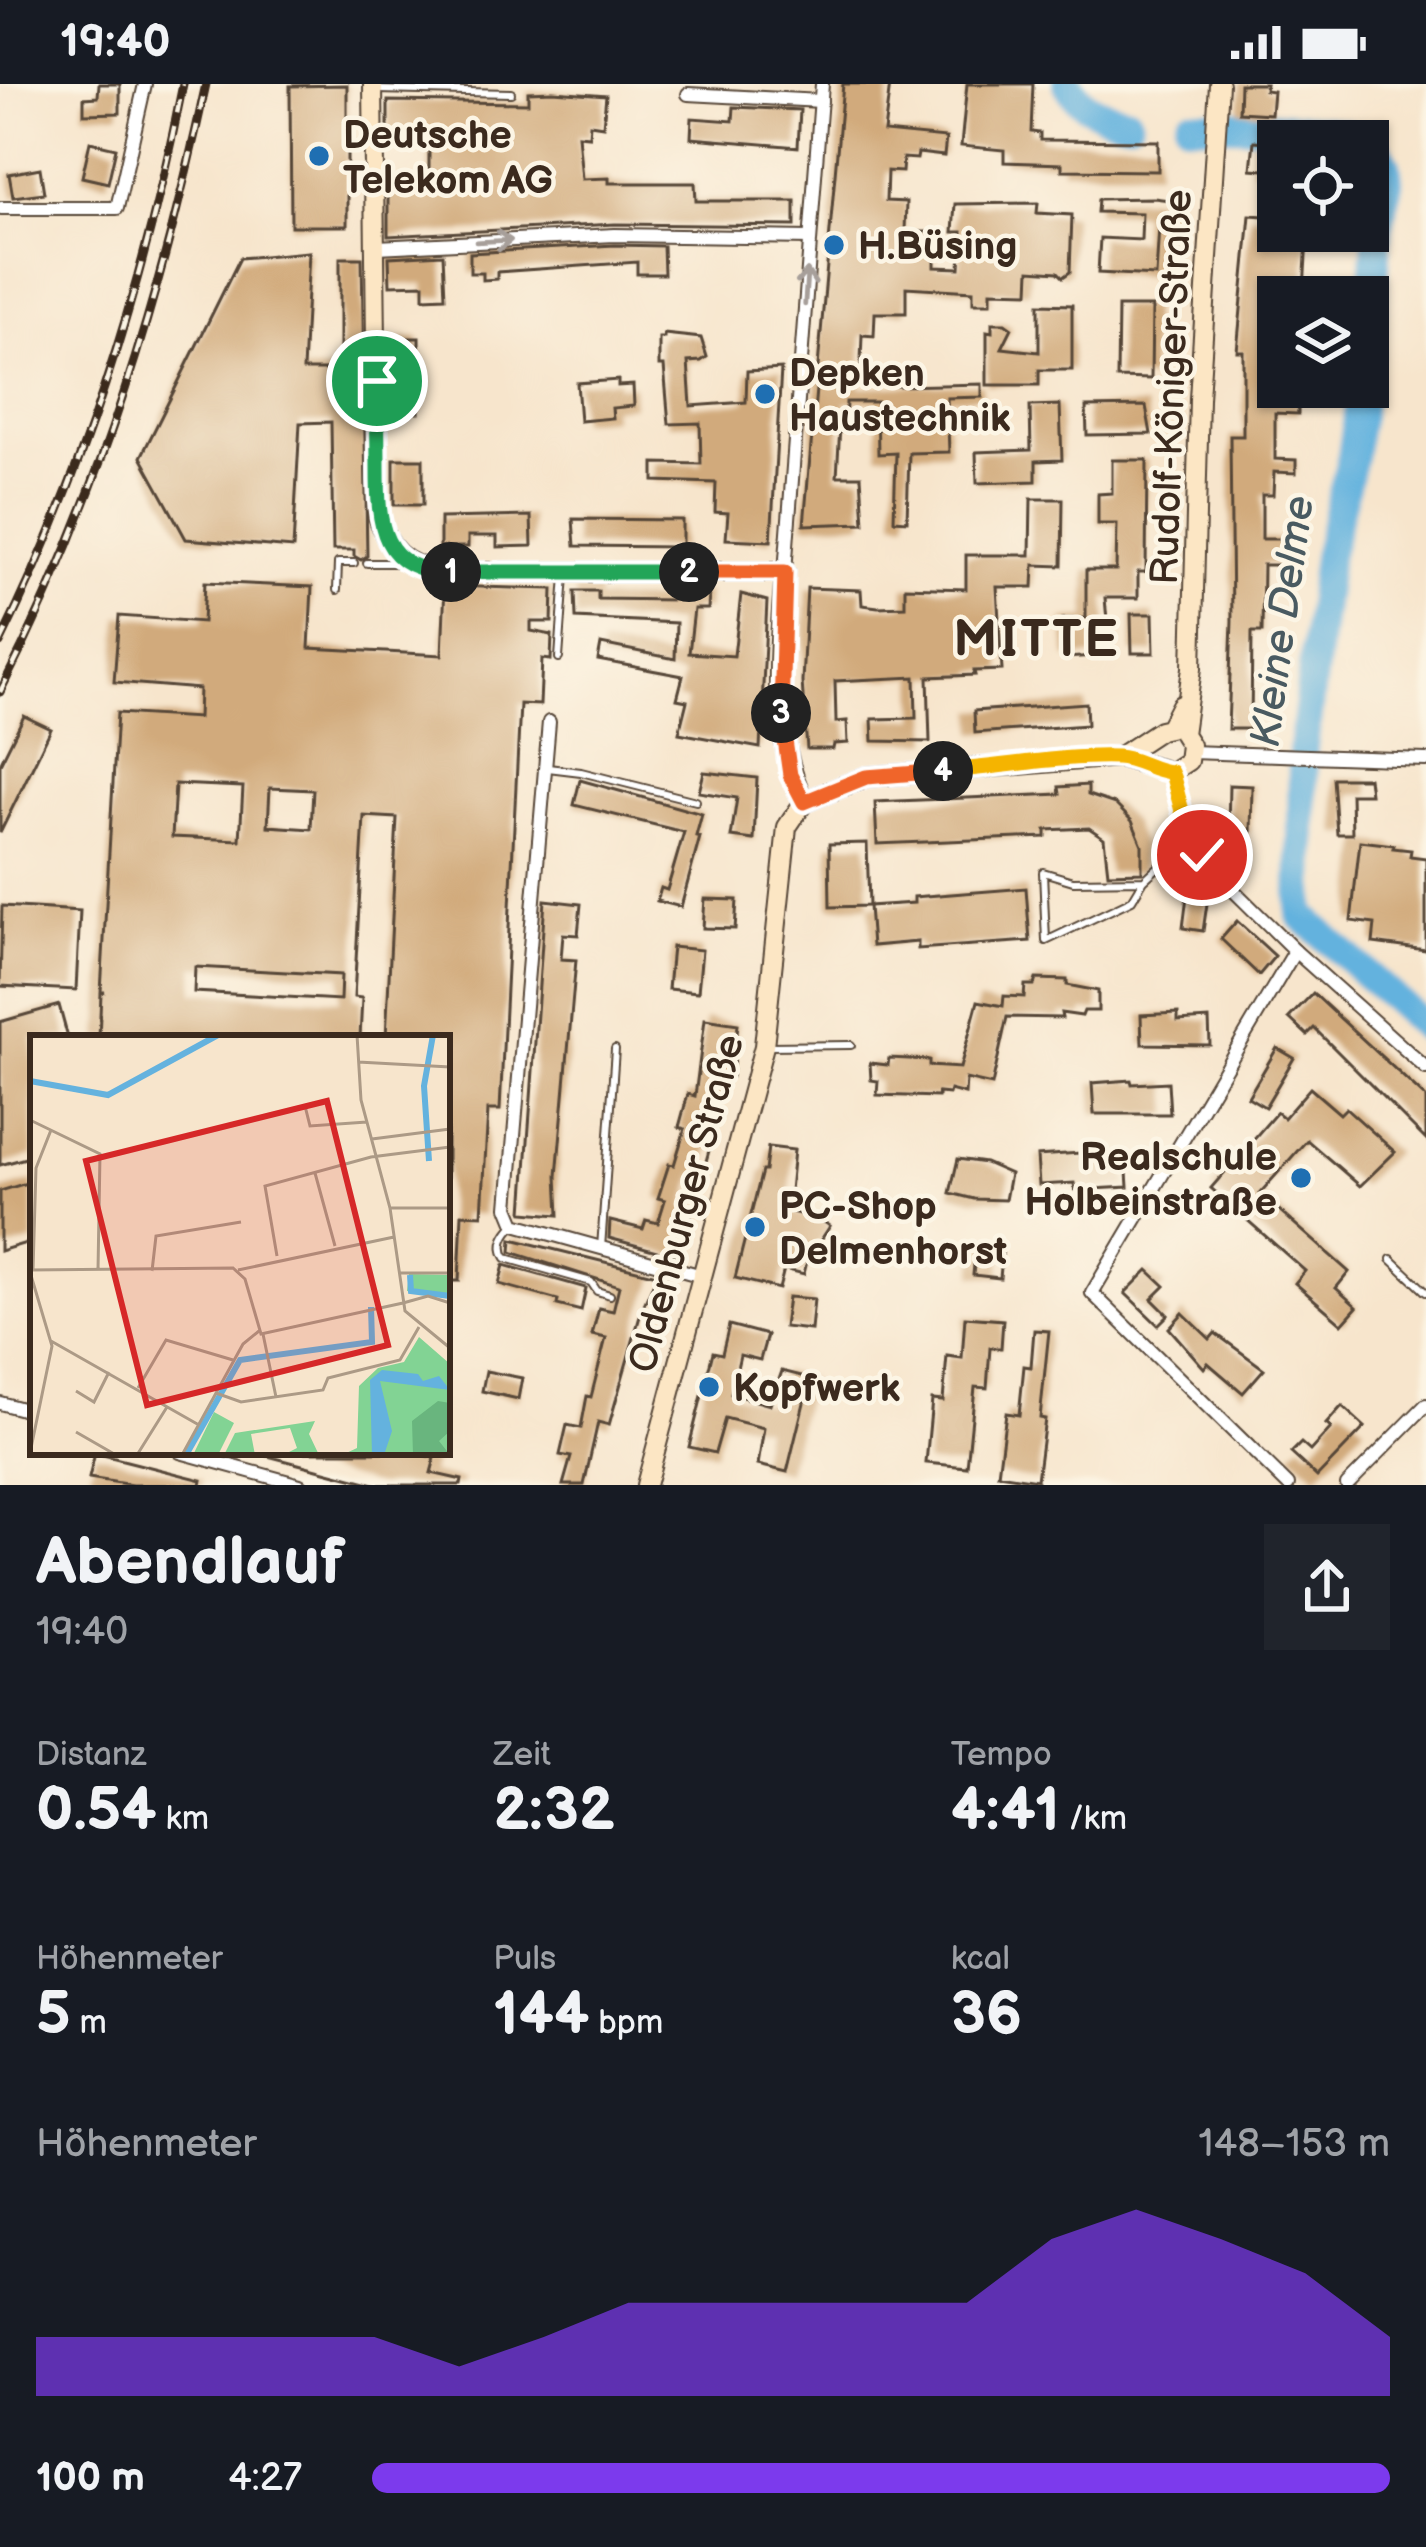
<!DOCTYPE html>
<html lang="de">
<head>
<meta charset="utf-8">
<style>
	:root { --surface:#171b24; --page:#20242c; --text:#f1f3f6; --muted:#9ea1a6; --accent:#7c3aed }
	body { margin:0; font-family:"Balsamiq Sans",sans-serif; background:var(--page); color:var(--text); height:100vh; display:flex; flex-direction:column; font-size:45px; white-space:nowrap }
	* { box-sizing:border-box; margin:0 }
	p { font-size:39px; color:var(--muted) }
	.icon { flex:none; width:66px; height:66px; fill:none; stroke:currentColor; stroke-width:2; stroke-linecap:round; stroke-linejoin:round }
	.map { position:relative; height:1401px; overflow:hidden }
	.details { display:flex; flex-direction:column; background:var(--surface); flex:1 }
	.details>* { flex:none }
	.tools { position:absolute; left:1257px; top:36px; display:grid; gap:24px }
	.tools a { display:grid; place-items:center; width:132px; height:132px; border-radius:0px; background:var(--surface); box-shadow:0 3px 9px #0004; font-size:60px }
	.pin { position:absolute; display:grid; place-items:center; width:102px; height:102px; color:#fff; margin:-51px; border:6px solid #fff; border-radius:50%; box-shadow:0 3px 12px #0007 }
	.km { position:absolute; width:60px; height:60px; margin:-30px; border-radius:50%; background:#222; color:#fff; font-size:33px; line-height:60px; text-align:center }
	.round { display:grid; place-items:center; flex:none; width:126px; height:126px; border-radius:0px; background:var(--page) }
	.head { display:flex; align-items:center; justify-content:space-between; height:204px; padding:0 36px }
	h1 { font-size:66px; font-weight:800; line-height:90px }
	.figures { display:grid; grid-template-columns:repeat(3,1fr); gap:18px; height:204px; padding:12px 36px }
	.figures div { display:grid; align-content:center }
	.figures b { font-size:60px; font-weight:800 }
	.figures small { font-size:33px; font-weight:400 }
	.figures p { font-size:33px }
	.chart { height:336px; padding:24px 36px }
	.chart p { display:flex; justify-content:space-between }
	.chart svg { width:100%; height:216px; margin-top:12px; fill:var(--accent); opacity:.7 }
	ul { padding:0 36px; list-style:none; font-size:39px }
	li { display:grid; grid-template-columns:192px 144px 1fr; align-items:center; height:90px }
	li i { height:30px; border-radius:15px; background:var(--accent) }
	.status { display:flex; justify-content:space-between; align-items:center; height:84px; padding:0 60px; background:var(--surface); direction:ltr }
	.status svg { height:33px; fill:currentColor }
	.map>svg:first-child { display:block }
</style>
</head>
<body>
<div class="status"><b>19:40</b><svg viewBox="0 0 49 12"><path d="M0 12V9h3v3zM5 12V6h3v6zM10 12V3h3v9zM15 12V0h3v12zM26 1h20v11H26zM47 4h2v5h-2z"/></svg></div>
<div class="map">
<svg width="1426" height="1401" viewBox="0 0 1426 1401">
	<rect width="100%" height="100%" fill="#fcf5e5"/>
	<filter id="ink" filterUnits="userSpaceOnUse"><feTurbulence type="fractalNoise" baseFrequency=".00833" numOctaves="2"/><feDisplacementMap in="SourceGraphic" scale="24" xChannelSelector="R" yChannelSelector="G"/><feConvolveMatrix kernelMatrix="1 2 1 2 8 2 1 2 1" color-interpolation-filters="sRGB"/></filter>
	<filter id="wash" filterUnits="userSpaceOnUse"><feTurbulence type="fractalNoise" baseFrequency=".004" numOctaves="4" result="noise"/><feDisplacementMap in="SourceGraphic" scale="48" xChannelSelector="R" yChannelSelector="G"/><feGaussianBlur stdDeviation="2.7" result="paint"/><feColorMatrix in="noise" values="0 0 0 0 0 0 0 0 0 0 0 0 0 0 0 0 0 1.4 0 .05"/><feComposite in="paint" operator="in"/></filter>
	<g filter="url(#wash)">
		<rect width="100%" height="100%" fill="#f7e5cc"/>
		<g fill="none" stroke-linecap="round" stroke-linejoin="round">
			<g stroke="#64b2de" stroke-width="30">
				<path d="M1068,0C1080,23 1103,31 1128,36"/>
				<path d="M1190,39C1233,41 1328,39 1365,57"/>
				<polyline points="1368,59 1375,62 1386,81 1388,98 1378,145 1368,268"/>
				<polyline points="1362,303 1352,373 1327,473 1303,664 1301,831 1426,944"/>
			</g>
		</g>
		<g id="blocks">
			<g fill="#d1aa7c" fill-rule="evenodd">
				<polygon points="99,0 120,0 120,29 84,30 84,14 98,13"/>
				<polygon points="843,0 890,0 884,48 946,54 944,72 918,69 917,75 903,74 902,88 887,87 886,117 906,118 905,148 935,148 935,183 960,184 962,148 953,148 955,120 1038,119 1037,129 1072,131 1070,188 1063,193 1058,188 1030,186 1029,208 991,207 991,219 973,219 973,207 906,203 906,229 875,229 874,252 862,251 860,303 982,300 982,313 947,314 949,368 909,369 907,437 894,436 896,369 878,370 877,318 846,318 845,344 840,343 837,392 861,392 864,439 804,441"/>
				<polygon points="967,0 1033,0 1031,48 1040,49 1040,56 1158,57 1158,87 1062,86 1062,80 1004,78 1004,66 961,62"/>
				<polygon points="1240,0 1266,0 1265,6 1273,7 1271,30 1239,28"/>
				<polygon points="347,1 347,142 291,142 290,2"/>
				<polygon points="553,7 606,11 603,42 590,40 589,52 578,51 582,95 609,94 609,99 695,99 696,117 795,117 795,142 615,140 388,152 388,104 429,101 429,49 388,49 388,17 528,19 528,8"/>
				<polygon points="734,23 800,26 798,63 691,54 692,34 733,37"/>
				<polygon points="1254,57 1278,59 1278,87 1251,85"/>
				<polygon points="90,58 116,64 108,99 82,93"/>
				<polygon points="40,84 44,109 13,113 9,90"/>
				<polygon points="1154,114 1177,117 1175,143 1159,142 1156,192 1098,189 1100,154 1141,156 1142,129 1097,128 1098,115"/>
				<polygon points="1250,131 1278,133 1278,147 1286,147 1285,154 1307,155 1304,206 1278,204 1278,315 1298,316 1298,330 1275,329 1275,375 1296,376 1296,389 1274,388 1273,411 1262,411 1262,455 1294,455 1294,481 1263,481 1262,548 1252,548 1251,645 1228,645 1232,537 1230,352 1243,352 1243,267 1237,267"/>
				<polygon points="615,161 663,162 664,190 637,190 637,178 497,188 497,195 483,196 483,189 470,189 470,169"/>
				<polygon points="309,168 303,286 340,286 340,174 362,174 367,472 361,476 354,472 354,466 333,466 331,338 300,339 293,464 186,455 141,373 240,174"/>
				<polygon points="443,170 445,213 424,214 424,200 390,201 389,173"/>
				<polygon points="1039,220 1072,221 1072,286 1039,286 1039,301 987,301 987,247 992,248 992,239 1005,239 1012,244 1002,264 1039,268"/>
				<polygon points="1118,223 1152,223 1151,295 1117,294"/>
				<polygon points="664,250 701,254 707,273 701,277 688,278 691,322 746,318 747,287 781,285 771,457 726,455 728,429 715,428 716,399 654,397 654,379 701,380 700,339 669,340 664,282 659,282 659,254 664,254"/>
				<polygon points="401,254 419,254 419,328 400,328 400,323 393,323 392,261 401,261"/>
				<polygon points="618,296 618,302 633,301 634,322 612,324 613,334 580,337 577,299"/>
				<polygon points="1060,321 1062,376 1036,377 1036,397 977,399 976,368 1031,366 1030,322"/>
				<polygon points="1146,322 1151,350 1087,351 1086,323"/>
				<rect x="394" y="375" width="29" height="46"/>
				<polygon points="1112,376 1147,376 1146,488 1138,488 1138,514 1105,514 1110,571 1066,574 1063,535 1086,534 1086,486 1116,486 1117,440 1098,440 1098,410 1112,409"/>
				<polygon points="1031,415 1063,415 1062,482 1034,481 1033,503 997,503 1002,586 974,587 975,591 928,593 930,658 873,657 872,635 916,634 915,593 835,597 836,638 847,637 848,659 834,660 833,665 807,665 802,598 807,504 861,506 862,521 878,523 905,522 905,503 966,505 966,471 1030,471"/>
				<polygon points="531,432 532,462 497,463 497,452 468,452 468,463 440,463 440,434"/>
				<polygon points="573,435 682,436 682,463 575,462"/>
				<path d="M205,498L312,503L309,564L442,571L445,502L553,505L552,538H531V547L552,551L551,576L542,575L540,621L520,620L500,1026H488L482,1131L462,1130L459,1197H447V954H386L397,734L364,732L354,913L362,914L360,954H99L101,909L105,908H101L117,629L198,634L199,605L114,598L119,532L203,538ZM175,700L243,703L240,756L172,753ZM270,704L313,706L311,745L268,742ZM195,883L341,891L340,916L194,908Z"/>
				<polygon points="678,505 709,509 708,525 694,525 689,569 734,572 741,510 767,517 760,664 679,649 687,617 677,615 683,592 598,576 601,560 675,575 676,539 576,534 575,507 598,507 598,515 677,516"/>
				<polygon points="1131,530 1153,530 1154,569 1132,569"/>
				<polygon points="1086,619 1087,641 975,649 974,627"/>
				<polygon points="24,632 51,645 0,749 0,680"/>
				<polygon points="704,688 757,694 754,756 731,753 737,714 699,708"/>
				<polygon points="1333,694 1368,694 1370,710 1351,710 1352,750 1337,750"/>
				<polygon points="580,696 702,730 696,752 700,753 681,823 657,817 661,804 667,806 684,748 574,721"/>
				<polygon points="1088,701 1088,711 1115,720 1132,737 1142,761 1142,788 1108,789 1104,754 1089,744 1046,746 1046,753 877,760 875,718 1060,710 1059,703"/>
				<polygon points="1229,701 1252,702 1251,749 1228,749"/>
				<polygon points="1360,757 1394,761 1393,764 1411,766 1410,772 1426,774 1426,866 1373,859 1375,840 1351,837"/>
				<polygon points="867,759 869,822 830,823 829,760"/>
				<polygon points="1189,796 1210,799 1203,847 1183,844"/>
				<polygon points="1026,804 1030,857 918,865 918,858 872,862 869,822 914,819 914,813"/>
				<polygon points="705,815 737,816 735,845 703,844"/>
				<polygon points="545,816 581,820 578,851 563,850 561,875 576,876 557,1092 559,1131 523,1128"/>
				<polygon points="2,822 80,827 76,906 0,902"/>
				<polygon points="1237,837 1275,872 1259,891 1221,855"/>
				<polygon points="672,863 702,866 698,908 668,905"/>
				<polygon points="1036,895 1067,896 1067,901 1098,907 1098,927 1084,927 1082,932 1061,929 1062,934 1007,933 992,1001 966,995 965,1010 950,1006 949,1010 938,1009 938,1013 877,1011 878,997 871,996 870,979 888,981 889,974 929,976 929,982 960,984 978,917 1003,922 1004,912 1024,913 1025,901 1034,901"/>
				<polygon points="1313,909 1426,1014 1426,1056 1314,944 1307,951 1289,934"/>
				<polygon points="59,921 68,954 33,954 33,1072 0,1081 0,938"/>
				<polygon points="1178,929 1178,937 1209,935 1210,961 1142,960 1141,931"/>
				<polygon points="705,935 738,940 732,993 727,993 720,1018 713,1016 704,1050 713,1052 702,1092 695,1090 685,1122 693,1124 679,1173 609,1154 610,1137 643,1145 646,1136 658,1139 665,1116 658,1114 669,1080 674,1081 685,1045 679,1043 688,1010 695,1012"/>
				<polygon points="1277,964 1294,974 1265,1023 1248,1013"/>
				<polygon points="1131,996 1132,1000 1168,998 1170,1030 1094,1030 1092,999"/>
				<polygon points="1310,1004 1340,1030 1346,1024 1395,1068 1360,1102 1307,1056 1260,1109 1349,1188 1336,1204 1357,1223 1342,1240 1295,1199 1305,1187 1211,1104 1277,1028 1284,1034"/>
				<polygon points="768,1063 794,1066 788,1127 807,1132 810,1129 830,1142 807,1177 804,1190 784,1185 779,1205 735,1194 762,1087 765,1087"/>
				<polygon points="1080,1069 1080,1074 1126,1072 1128,1103 1075,1106 1074,1099 1039,1101 1037,1072"/>
				<polygon points="958,1075 985,1079 1010,1090 1005,1116 974,1115 950,1109"/>
				<polygon points="33,1097 33,1157 0,1167 0,1107"/>
				<polygon points="512,1155 657,1191 642,1225 609,1341 598,1338 584,1401 563,1401 571,1373 560,1371 567,1341 581,1344 587,1312 591,1313 606,1254 592,1251 599,1224 613,1227 619,1202 511,1168"/>
				<polygon points="976,1159 1003,1161 1000,1194 973,1191"/>
				<polygon points="504,1181 586,1204 581,1227 557,1221 558,1216 499,1200"/>
				<polygon points="1148,1186 1165,1202 1152,1215 1168,1231 1158,1241 1125,1209"/>
				<polygon points="788,1213 814,1215 811,1246 784,1243"/>
				<polygon points="1183,1229 1210,1255 1215,1249 1264,1285 1243,1309 1208,1279 1204,1284 1169,1244"/>
				<polygon points="965,1233 1003,1236 1001,1264 990,1264 987,1304 975,1303 967,1383 926,1379 932,1316 943,1317 947,1272 962,1274"/>
				<polygon points="729,1241 767,1251 760,1276 740,1271 731,1310 770,1321 782,1287 810,1294 787,1388 758,1381 764,1344 725,1334 715,1369 689,1363 713,1268 722,1270"/>
				<polygon points="1034,1246 1049,1247 1040,1334 1045,1335 1037,1396 998,1390 1006,1329 1019,1331 1024,1282 1031,1283"/>
				<polygon points="486,1287 522,1294 518,1315 482,1307"/>
				<polygon points="1342,1322 1365,1343 1317,1393 1291,1369 1301,1359 1310,1367 1331,1344 1326,1340"/>
				<polygon points="268,1368 411,1368 435,1374 431,1389 462,1396 461,1401 378,1401 268,1372"/>
				<polygon points="95,1369 202,1396 201,1401 132,1401 89,1394"/>
			</g>
		</g>
	</g>
	<g filter="url(#ink)">
		<use href="#blocks" fill-opacity="0" stroke="#574638" stroke-width="3"/>
		<g fill="none" stroke-linecap="round" stroke-linejoin="round">
			<g stroke="#574638" stroke-width="10">
				<g id="lane">
					<polyline points="377,6 511,9"/>
					<polyline points="367,479 399,479"/>
					<polyline points="337,506 338,479 354,479"/>
					<polyline points="559,574 565,491"/>
					<polyline points="548,684 581,688 696,717"/>
					<polyline points="1144,796 1132,816 1046,857 1043,788 1073,797 1144,796 1188,756"/>
					<polyline points="768,962 851,961"/>
					<path d="M515,1140C505,1150 498,1161 506,1174L591,1198L597,1207L610,1211"/>
					<polyline points="601,1164 615,965"/>
					<polyline points="1391,1175 1426,1208"/>
				</g>
			</g>
			<g stroke="#574638" stroke-width="16">
				<g id="street">
					<polyline points="688,10 821,17"/>
					<polyline points="1,124 117,124 145,0"/>
					<polyline points="377,163 615,151 810,154"/>
					<polyline points="785,488 822,0"/>
					<polyline points="549,638 508,1123 515,1140 702,1192"/>
					<polyline points="1190,668 1426,676"/>
					<polyline points="1171,688 1190,754 1219,792 1295,867 1426,984"/>
					<polyline points="0,1319 33,1328"/>
					<polyline points="180,1368 300,1401"/>
					<polyline points="1288,1401 1092,1209 1295,867"/>
					<polyline points="1347,1401 1426,1321"/>
				</g>
			</g>
			<g stroke="#574638" stroke-width="22">
				<g id="secondary">
					<path d="M373,0L378,432C388,466 403,480 439,488H785C779,568 769,643 804,718"/>
					<polyline points="1119,673 1160,646 1169,644 1181,621"/>
					<polyline points="646,1401 764,962 787,743 804,718 866,693 1119,673 1171,688 1188,677 1190,661 1183,650 1192,584 1199,315 1219,0"/>
				</g>
			</g>
			<use href="#lane" stroke="#fff" stroke-width="6"/>
			<use href="#street" stroke="#fff" stroke-width="12"/>
			<use href="#secondary" stroke="#fce6c4" stroke-width="18"/>
			<g stroke="#3b2a1e" stroke-width="9">
				<g id="rail">
					<path d="M0,559C87,382 145,194 183,0"/>
					<path d="M0,608C99,416 161,211 206,0"/>
				</g>
			</g>
			<use href="#rail" stroke="#fcf5e5" stroke-width="4.5" stroke-dasharray="14" stroke-linecap="butt"/>
		</g>
		<defs><path id="oneway-shaft" d="M-6 0H5M1.5-3L5.5 0L1.5 3" fill="none" stroke-width="1.6" stroke-linecap="round" stroke-linejoin="round" transform="scale(3)"/></defs>
		<g stroke="#a79f9a">
			<use href="#oneway-shaft" transform="translate(494 157) rotate(-3)"/>
			<use href="#oneway-shaft" transform="translate(806 203) rotate(-86)"/>
		</g>
	</g>
	<g fill="none" stroke-linecap="round" stroke-linejoin="round" filter="url(#ink)">
		<g stroke="#fff" stroke-width="24">
			<path id="split-1" d="M377,297C377,326 378,354 378,383C378,440 380,488 451,488"/>
		</g>
		<g stroke="#fff" stroke-width="24">
			<polyline id="split-2" points="451,488 689,488"/>
		</g>
		<g stroke="#fff" stroke-width="24">
			<polyline id="split-3" points="689,488 785,488 781,629"/>
		</g>
		<g stroke="#fff" stroke-width="24">
			<polyline id="split-4" points="781,629 790,691 804,718 866,693 943,687"/>
		</g>
		<g stroke="#fff" stroke-width="24">
			<path id="split-5" d="M943,687C1000,684 1060,671 1117,673C1137,674 1152,687 1171,688L1173,693"/>
		</g>
		<g stroke="#fff" stroke-width="24">
			<polyline id="split-6" points="1173,693 1187,746 1202,771"/>
		</g>
		<use href="#split-1" stroke="#22a559" stroke-width="15"/>
		<use href="#split-2" stroke="#22a559" stroke-width="15"/>
		<use href="#split-3" stroke="#f0652b" stroke-width="15"/>
		<use href="#split-4" stroke="#f0652b" stroke-width="15"/>
		<use href="#split-5" stroke="#f5b400" stroke-width="15"/>
		<use href="#split-6" stroke="#f5b400" stroke-width="15"/>
	</g>
	<g fill="#1f6fb2" stroke="#fcf5e5" stroke-width="4.5">
		<circle cx="319" cy="72" r="12"/>
		<circle cx="834" cy="161" r="12"/>
		<circle cx="765" cy="310" r="12"/>
		<circle cx="1301" cy="1094" r="12"/>
		<circle cx="755" cy="1143" r="12"/>
		<circle cx="709" cy="1303" r="12"/>
	</g>
	<g text-anchor="middle" stroke-width="9" stroke-linejoin="round" paint-order="stroke">
		<g font-size="39" font-weight="bold" fill="#3b2a1e" stroke="#fcf5e5" text-anchor="start">
			<text x="343" y="64">Deutsche<tspan x="343" dy="45">Telekom AG</tspan></text>
			<text x="858" y="175">H.Büsing</text>
			<text x="789" y="302">Depken<tspan x="789" dy="45">Haustechnik</tspan></text>
			<text x="1277" y="1086" text-anchor="end">Realschule<tspan x="1277" dy="45">Holbeinstraße</tspan></text>
			<text x="779" y="1135">PC-Shop<tspan x="779" dy="45">Delmenhorst</tspan></text>
			<text x="733" y="1317">Kopfwerk</text>
		</g>
		<g font-size="39" fill="#3b2a1e" stroke="#fcf5e5">
			<text transform="translate(1170 303) rotate(-88)" y="14">Rudolf-Königer-Straße</text>
			<text transform="translate(685 1119) rotate(-75)" y="14">Oldenburger Straße</text>
		</g>
		<g font-size="42" font-style="italic" fill="#495a61" stroke="#fcf5e5">
			<text transform="translate(1281 537) rotate(-82)" y="15">Kleine Delme</text>
		</g>
		<g font-size="51" font-weight="bold" letter-spacing="3" fill="#3b2a1e" stroke="#fcf5e5">
			<text x="1037" y="572">MITTE</text>
		</g>
	</g>
	<g transform="translate(30 951)">
		<rect width="420" height="420" fill="#f7e5cc"/>
		<path d="M420,240V263L377,256L379,239ZM389,302L420,329V420H312L327,413L329,351L348,333L374,327ZM184,377L204,388L188,420H163ZM285,386L279,399L289,420H253L267,413L260,393L221,399L225,420H194L205,398Z" fill="#82d394"/>
		<path d="M408,366L420,368V396L409,406L420,420H383L382,386Z" fill="#69b57e"/>
		<path d="M352,335L388,339L393,346L409,341L420,355L350,346L362,396L354,420H342L340,345Z" fill="#64b2de"/>
		<path fill="none" stroke="#64b2de" stroke-width="6" d="M0,46L78,60L188,0M399,126L394,51L403,0M380,240L381,256L420,261M156,420L210,325L342,307L341,272"/>
		<path fill="none" stroke="#ac9a86" stroke-width="3" d="M327,0L331,65L360,173L375,276L420,313M328,27L420,32M275,71L280,91L337,87M0,85L70,119L68,235M342,104L420,94M285,138L305,211M360,173H420M247,221L235,151L341,122L420,112M0,235L203,233L215,244L231,299L373,268M3,235L6,133L21,95M208,235L364,202M122,236L126,201L211,187M0,237L22,311L0,418M370,238H420M373,268L398,261L420,268M233,299L246,362M21,306L169,390M108,353L136,305L203,325M46,356L64,367L79,337M186,358L211,367L293,355L298,343L370,325L389,292M46,397L86,420M107,420L137,372M152,420L213,309L229,296"/>
		<path fill="#d62828" fill-opacity="0.15" stroke="#d62828" stroke-width="6" d="M297,66L358,310L117,370L56,126Z"/>
		<rect width="420" height="420" fill="none" stroke="#3b2a1e" stroke-width="6"/>
	</g>
</svg>
<div class="tools">
<a><svg class="icon" aria-label="locate" viewBox="0 0 24 24"><circle cx="12" cy="12" r="6"/><path d="M12 2v4M12 18v4M2 12h4M18 12h4"/></svg></a>
<a><svg class="icon" aria-label="layers" viewBox="0 0 24 24"><path d="M12 4l9 5-9 5-9-5zM3 14l9 5 9-5"/></svg></a>
</div>
<div class="pin" style="left:377px;top:297px;background:#1e9e55"><svg class="icon" aria-label="arrive" viewBox="0 0 24 24"><path d="M6 21V4h12l-3 4 3 4H6"/></svg></div>
<div class="pin" style="left:1202px;top:771px;background:#d93025"><svg class="icon" aria-label="check" viewBox="0 0 24 24"><path d="M5 12l5 5 9-10"/></svg></div>
<b class="km" style="left:451px;top:488px">1</b>
<b class="km" style="left:689px;top:488px">2</b>
<b class="km" style="left:781px;top:629px">3</b>
<b class="km" style="left:943px;top:687px">4</b>
</div>
<section class="details">
<div class="head"><div><h1>Abendlauf</h1><p>19:40</p></div><a class="round"><svg class="icon" aria-label="share" viewBox="0 0 24 24"><path d="M12 15V3M7 8l5-5 5 5M5 13v7h14v-7"/></svg></a></div>
<div class="figures">
<div><p>Distanz</p><b>0.54<small> km</small></b></div>
<div><p>Zeit</p><b>2:32</b></div>
<div><p>Tempo</p><b>4:41<small> /km</small></b></div>
</div>
<div class="figures">
<div><p>Höhenmeter</p><b>5<small> m</small></b></div>
<div><p>Puls</p><b>144<small> bpm</small></b></div>
<div><p>kcal</p><b>36</b></div>
</div>
<div class="chart"><p><span>Höhenmeter</span>148–153 m</p>
<svg viewBox="0 0 160 44" preserveAspectRatio="none"><path d="M0 44V32L10 32L20 32L30 32L40 32L50 38L60 32L70 25L80 25L90 25L100 25L110 25L120 12L130 6L140 12L150 19L160 32V44z"/></svg>
</div>
<ul>
<li><b>100 m</b>4:27<i style="width:100%"></i></li>
</ul>
</section>
</body>
</html>
